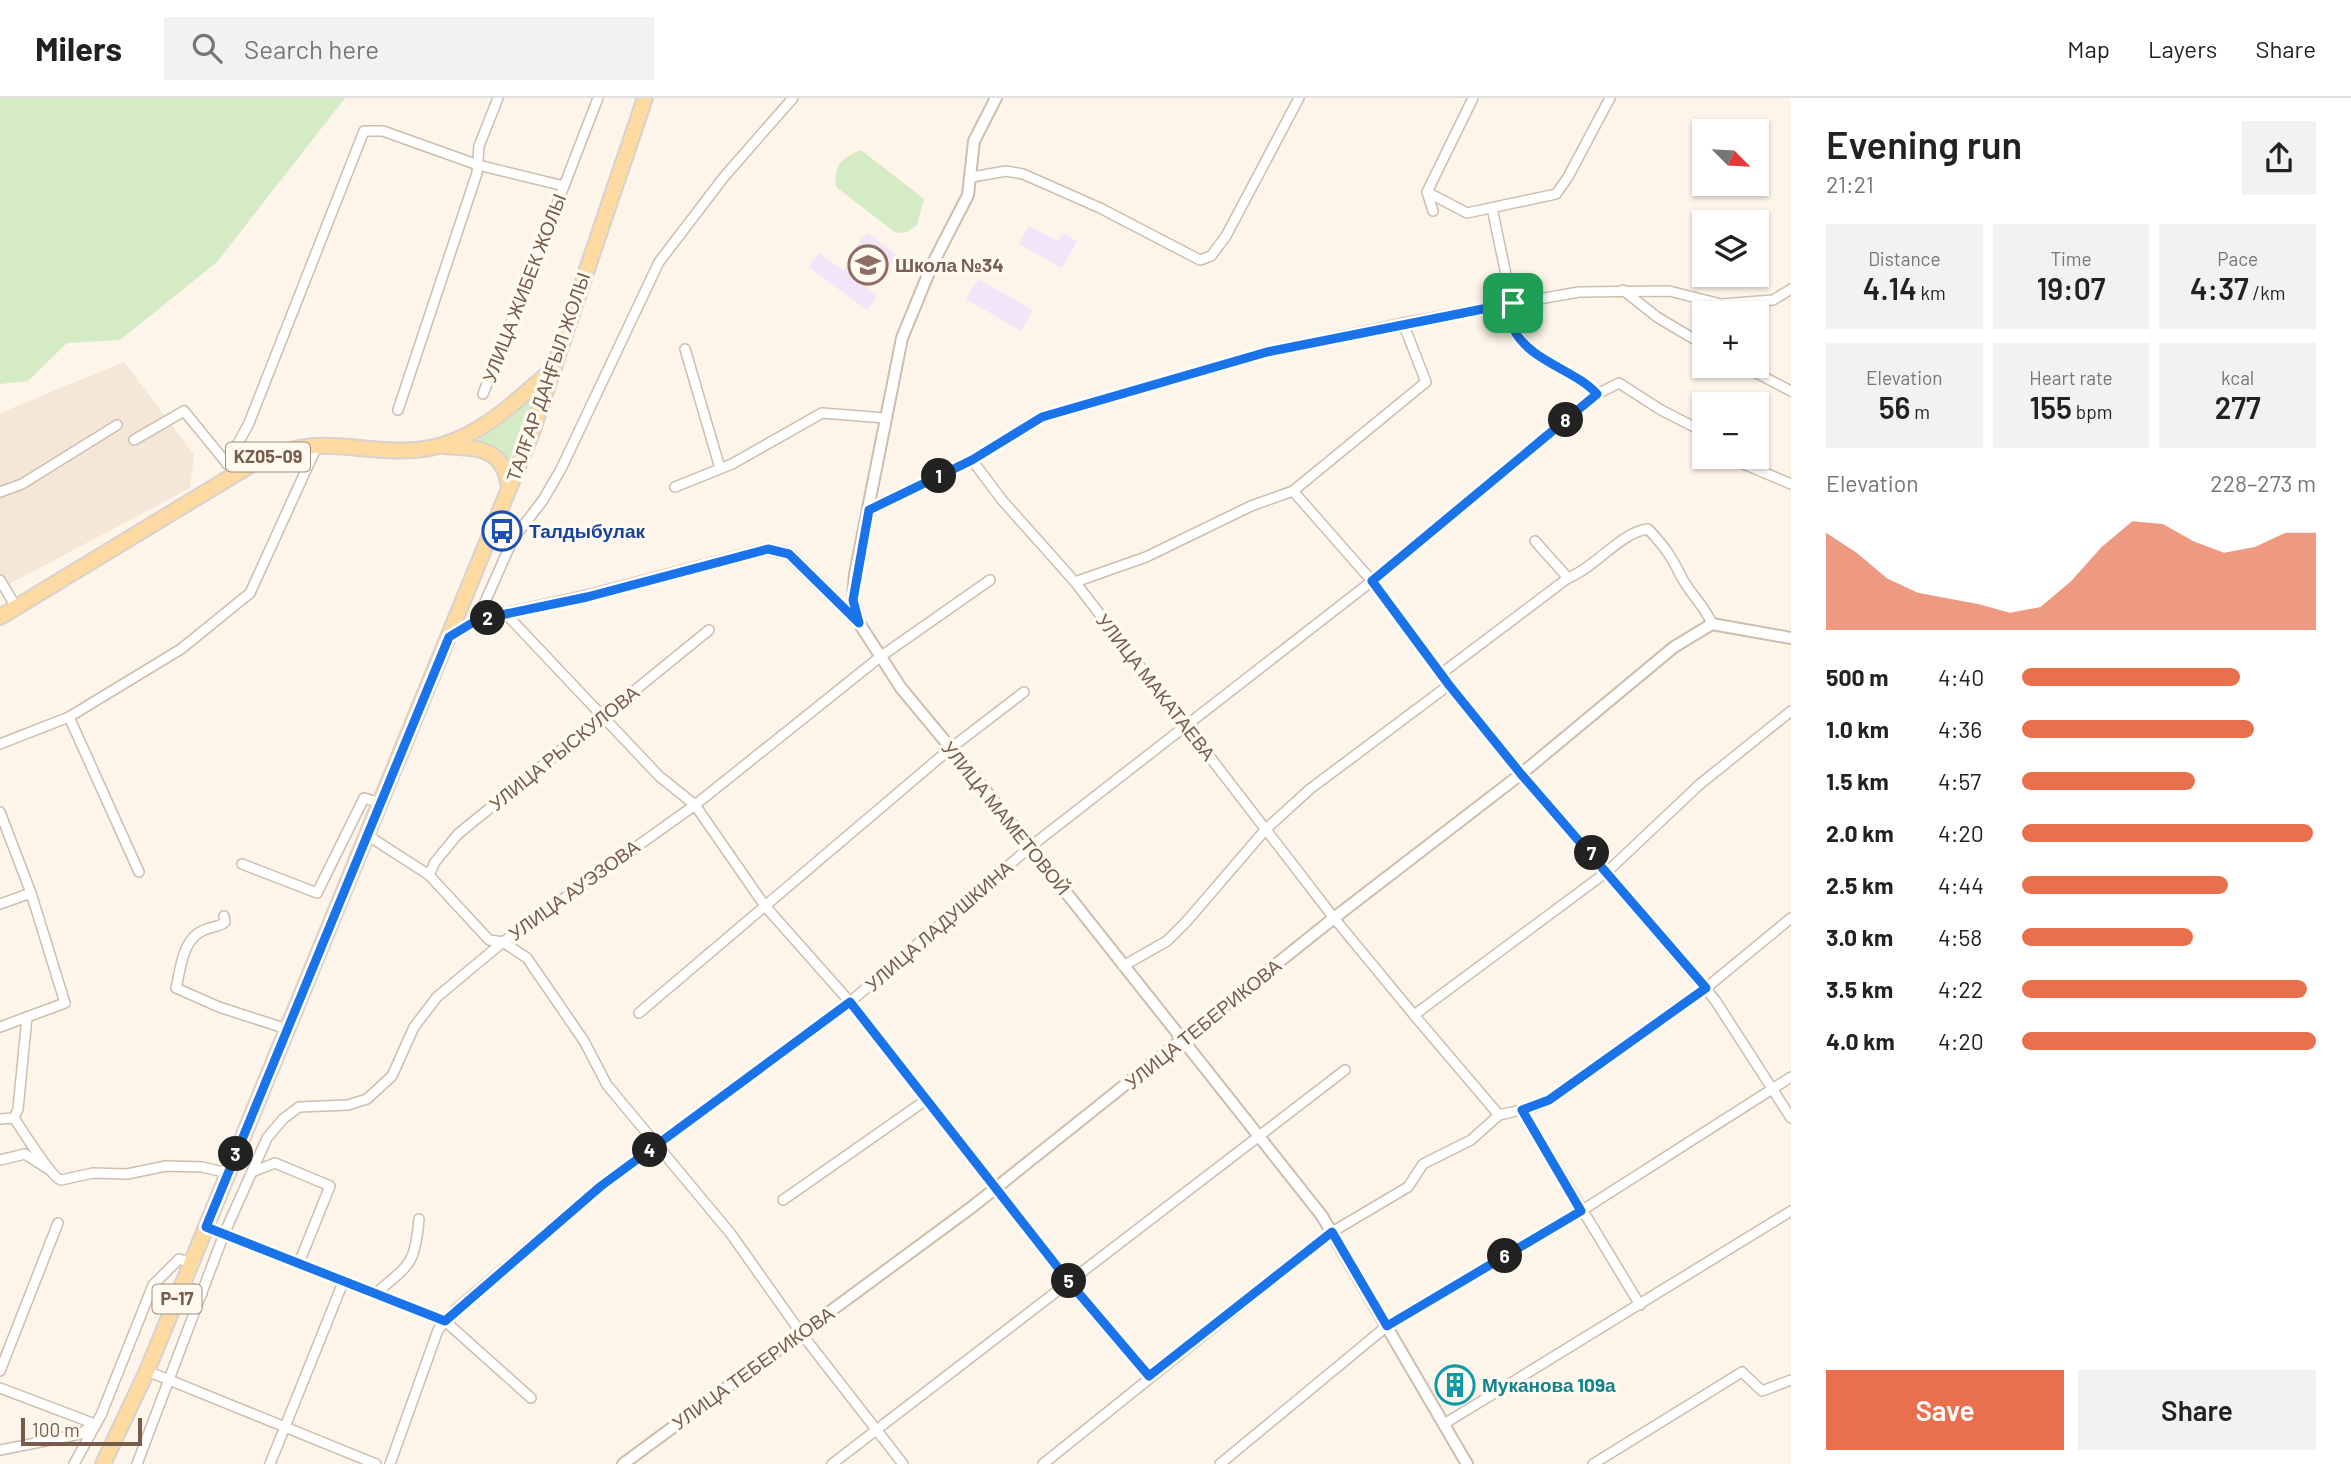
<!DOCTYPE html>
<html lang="en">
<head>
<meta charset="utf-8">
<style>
	:root { --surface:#fff; --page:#f2f2f2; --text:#222; --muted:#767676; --line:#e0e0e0; --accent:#e8704d }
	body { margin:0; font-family:Barlow,sans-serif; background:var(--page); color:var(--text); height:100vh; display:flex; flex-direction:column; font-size:26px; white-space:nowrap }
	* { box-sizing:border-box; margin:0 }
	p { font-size:23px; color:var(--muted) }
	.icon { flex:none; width:38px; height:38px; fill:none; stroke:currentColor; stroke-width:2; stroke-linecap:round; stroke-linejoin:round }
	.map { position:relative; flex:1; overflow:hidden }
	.side { display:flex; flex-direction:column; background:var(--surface); width:560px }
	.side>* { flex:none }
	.needle { width:46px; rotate:114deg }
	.buttons { position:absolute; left:1692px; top:21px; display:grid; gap:14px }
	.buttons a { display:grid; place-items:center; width:77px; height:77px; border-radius:0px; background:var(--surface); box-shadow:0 2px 5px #0004; font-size:35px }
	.scale { position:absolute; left:21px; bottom:18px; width:121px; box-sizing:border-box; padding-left:7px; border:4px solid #785c4b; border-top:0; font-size:19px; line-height:24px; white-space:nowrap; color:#785c4b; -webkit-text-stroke:5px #fff9ef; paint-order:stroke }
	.pin { position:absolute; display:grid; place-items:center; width:60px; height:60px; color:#fff; margin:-30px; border-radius:14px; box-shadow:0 4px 10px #0006 }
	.km { position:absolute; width:35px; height:35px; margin:-18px; border-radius:50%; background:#222; color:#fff; font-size:19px; line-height:35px; text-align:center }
	.round { display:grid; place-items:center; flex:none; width:74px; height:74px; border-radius:0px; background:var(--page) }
	.headline { display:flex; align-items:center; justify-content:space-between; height:119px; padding:0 35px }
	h1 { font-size:38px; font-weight:600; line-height:52px }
	.figures { display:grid; grid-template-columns:repeat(3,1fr); gap:10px; height:119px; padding:7px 35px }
	.figures div { display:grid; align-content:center; border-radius:0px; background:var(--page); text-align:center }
	.figures b { font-size:30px; font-weight:600 }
	.figures small { font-size:19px; font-weight:400 }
	.figures p { font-size:19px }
	.chart { height:196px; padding:14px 35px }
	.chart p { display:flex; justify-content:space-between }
	.chart svg { width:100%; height:126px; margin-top:7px; fill:var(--accent); opacity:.7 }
	.cta { display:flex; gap:14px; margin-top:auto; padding:14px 35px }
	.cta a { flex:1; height:80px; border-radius:0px; background:var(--accent); color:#fff; font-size:28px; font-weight:600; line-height:80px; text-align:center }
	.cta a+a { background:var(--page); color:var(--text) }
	ul { padding:0 35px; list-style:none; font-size:23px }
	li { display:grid; grid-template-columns:112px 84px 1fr; align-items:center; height:52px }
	li i { height:18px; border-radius:9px; background:var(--accent) }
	header { display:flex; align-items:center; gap:42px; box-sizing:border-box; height:98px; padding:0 35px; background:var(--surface); border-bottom:2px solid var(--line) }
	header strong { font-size:33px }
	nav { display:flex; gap:38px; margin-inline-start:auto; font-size:24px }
	.search { width:490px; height:63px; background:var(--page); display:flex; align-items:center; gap:18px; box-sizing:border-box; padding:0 24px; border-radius:0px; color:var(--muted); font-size:26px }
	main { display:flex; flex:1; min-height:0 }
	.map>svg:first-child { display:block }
</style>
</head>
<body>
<header>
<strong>Milers</strong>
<div class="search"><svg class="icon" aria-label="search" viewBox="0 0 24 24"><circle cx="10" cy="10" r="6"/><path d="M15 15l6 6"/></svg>Search here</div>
<nav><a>Map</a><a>Layers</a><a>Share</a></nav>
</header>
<main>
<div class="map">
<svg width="1791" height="1366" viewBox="0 0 1791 1366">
	<rect width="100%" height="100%" fill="#fdf5e9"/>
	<polygon fill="#f5e7d7" points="124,264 194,357 190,390 0,491 0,315"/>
	<g fill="#f2e5fa">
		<polygon points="1029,128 1058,143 1063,135 1077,143 1062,170 1019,146"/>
		<polygon points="867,135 897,157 880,181 874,176 865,188 877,198 867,212 808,169 819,155 844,173 853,162 849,158"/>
		<polygon points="978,181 1033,212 1021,233 966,201"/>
	</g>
	<g fill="#d5ebc6">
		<polygon points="0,0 345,0 217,164 120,242 67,245 28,283 0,286"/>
		<path d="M861,52L924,101L917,127L907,134L896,135L836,89C833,68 842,59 861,52Z"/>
		<polygon points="540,287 510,363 498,349 475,343 526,303"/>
	</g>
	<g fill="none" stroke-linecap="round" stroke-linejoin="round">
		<g stroke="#cfbdad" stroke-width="12">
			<g id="minor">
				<polyline points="972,79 1006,73 1023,76 1100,110 1200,162 1211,158 1226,138 1299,0"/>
				<polyline points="564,88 598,0"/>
				<polyline points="1427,94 1467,115 1556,96 1568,79 1610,0"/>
				<polyline points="1492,110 1512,205 1513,231 1533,254 1588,287 1597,296"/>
				<polyline points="1433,113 1427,94 1473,0"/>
				<polyline points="1623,192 1657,219 1704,247"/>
				<polyline points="685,251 720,370"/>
				<polyline points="1743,268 1791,293"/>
				<polyline points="398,312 477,75 479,48 498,0"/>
				<polyline points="134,342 184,313 229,368"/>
				<polyline points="1727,359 1791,386"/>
				<polyline points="972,362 1002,402 1075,484 1334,820 1414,917 1608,773 1699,687 1791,613"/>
				<polyline points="227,366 249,325 364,33 383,33 478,67 564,88 483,296"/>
				<polyline points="675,389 732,366 822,315 885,320"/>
				<polyline points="1293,393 1372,483 1449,587 1521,676 1715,902 1791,1020"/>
				<polyline points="0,394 22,386 117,327"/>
				<polyline points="869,413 972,362 1042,319 1267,254 1403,225 1579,194 1669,193 1721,206 1773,202 1791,191"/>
				<polyline points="1535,443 1568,480"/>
				<polyline points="0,482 16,509"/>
				<polyline points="1075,484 1146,459 1251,408 1293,393 1426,284 1403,225"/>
				<polyline points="506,516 659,678 695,707 765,808 850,904 1070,1185 1149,1278"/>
				<polyline points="477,522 513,441 543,402 561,371 659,164 724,79 793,0"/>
				<path d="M1442,575L1568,480C1596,469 1621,434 1648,431C1666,450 1671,458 1682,480C1691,497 1705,508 1712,526"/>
				<polyline points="69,619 139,774"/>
				<polyline points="0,646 69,619 181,551 250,495 317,348"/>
				<polyline points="0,714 31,795 65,905 0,929"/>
				<polyline points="367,737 429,777 489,842 503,844 527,860 584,943 607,987 731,1136 801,1235 903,1366"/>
				<polyline points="242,766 317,795 364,700 380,705"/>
				<polyline points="429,777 435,764 458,736 709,532"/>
				<polyline points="0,806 31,795"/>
				<path d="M224,818L225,824C218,830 212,828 204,832C182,841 181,870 176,890L219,909L287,931"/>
				<polyline points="1123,868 1167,843 1186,824 1266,731 1310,691 1449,587"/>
				<polyline points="639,915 951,650 1024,594"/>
				<polyline points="1414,917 1499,1017 1534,1009 1550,1002 1706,890 1791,820"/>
				<polyline points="1522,1012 1640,1207"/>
				<path d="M14,1020C22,1032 52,1080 61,1082L93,1075L127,1076L166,1068L202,1069L228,1075"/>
				<polyline points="0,1021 14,1020 18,1011 27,919"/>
				<polyline points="0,1062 25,1056 48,1071"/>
				<polyline points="252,1074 275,1065 330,1088 299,1165"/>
				<polyline points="783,1102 926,1002"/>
				<polyline points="206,1129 445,1223 531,1300"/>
				<polyline points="183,1186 202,1196"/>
				<path d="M376,1195C410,1166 415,1167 419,1121"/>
				<polyline points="0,1273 58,1125"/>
				<polyline points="147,1273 376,1366"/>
				<polyline points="0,1290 95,1326"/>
				<polyline points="1444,1326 1791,1113"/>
				<polyline points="0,1352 80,1336 93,1327"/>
				<polyline points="74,1366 101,1317 153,1187 179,1161 191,1165"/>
				<polyline points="137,1366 224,1136 267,1040 283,1021 299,1009 348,1007 367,1001 392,978 414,929 437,899 503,844 695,707 880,559 990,482"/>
				<polyline points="270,1366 344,1182"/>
				<polyline points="390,1366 438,1232 456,1211 601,1088 850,904 1030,749 1372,483 1597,296 1619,285 1661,312 1704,334"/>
				<polyline points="832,1366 1345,972"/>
				<polyline points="1043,1366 1332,1134 1408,1089 1423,1066 1471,1042 1499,1017"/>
				<polyline points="1220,1366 1387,1228 1581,1113 1791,979"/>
				<polyline points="1593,1366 1742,1274 1762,1293 1791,1282"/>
			</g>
		</g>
		<g stroke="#cfbdad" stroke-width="14">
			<g id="tertiary">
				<polyline points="996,0 974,43 968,97 932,167 902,240 855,476 853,502 859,525 901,590 974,678 1322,1118 1467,1366"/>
				<polyline points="449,539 477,522 587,498 768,451 789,456 856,522"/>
				<polyline points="623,1366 972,1109 1334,820 1521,676 1674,549 1712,526 1791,540"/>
			</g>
		</g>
		<g stroke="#d9d1cd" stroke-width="18">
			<g id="primary">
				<path d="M445,348C480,350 504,350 509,390"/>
				<path d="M0,519L257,363C276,356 294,350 314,348C356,346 401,360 442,347C486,334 518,301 552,272"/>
				<polyline points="103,1366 147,1273 531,337 645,0"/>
			</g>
		</g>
		<use href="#minor" stroke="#fff" stroke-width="9"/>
		<use href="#tertiary" stroke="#fff" stroke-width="10"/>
		<use href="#primary" stroke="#fcdaa1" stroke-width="14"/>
	</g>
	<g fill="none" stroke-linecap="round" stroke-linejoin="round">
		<g stroke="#fff" stroke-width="14">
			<path id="route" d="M1513,205C1513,213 1511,226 1514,232C1531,264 1574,271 1597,296L1372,483L1449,587L1521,676L1706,890L1549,1002L1522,1012L1581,1113L1387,1228L1332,1134L1149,1278L1070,1185L850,904L601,1088L445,1223L206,1129L449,539L477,522L587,499L768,451L789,456L859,525L853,502L869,412L972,362L1042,319L1267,254Z"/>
		</g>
		<use href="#route" stroke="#1a73e8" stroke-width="9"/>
	</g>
	<defs>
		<g id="school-ring" transform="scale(2.0125)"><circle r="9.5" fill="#fff9ef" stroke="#8d6e63" stroke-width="1.5"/><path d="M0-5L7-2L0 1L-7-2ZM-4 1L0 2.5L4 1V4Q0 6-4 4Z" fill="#8d6e63"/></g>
		<g id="bus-ring" transform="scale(2.0125)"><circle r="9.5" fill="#fff9ef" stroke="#1a4fb4" stroke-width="1.5"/><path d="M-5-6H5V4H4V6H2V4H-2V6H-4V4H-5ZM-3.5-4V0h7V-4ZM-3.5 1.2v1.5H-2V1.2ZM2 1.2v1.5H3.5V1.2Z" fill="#1a4fb4"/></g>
		<g id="building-ring" transform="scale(2.0125)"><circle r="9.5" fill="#fff9ef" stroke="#0f9aa8" stroke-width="1.5"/><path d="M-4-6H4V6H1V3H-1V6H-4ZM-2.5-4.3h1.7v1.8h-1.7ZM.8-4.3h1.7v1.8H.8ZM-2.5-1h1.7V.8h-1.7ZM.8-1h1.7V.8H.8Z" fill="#0f9aa8"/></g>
	</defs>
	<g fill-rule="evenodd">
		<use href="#school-ring" x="868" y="167"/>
		<use href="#bus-ring" x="502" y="433"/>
		<use href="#building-ring" x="1455" y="1287"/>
	</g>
	<g text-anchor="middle" stroke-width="7" stroke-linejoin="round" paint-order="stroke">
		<g fill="#fff9ef" stroke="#a08b7c" stroke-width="2">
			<rect x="226" y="344.5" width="84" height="29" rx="5"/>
			<rect x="152.5" y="1186.5" width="49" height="29" rx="5"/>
		</g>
		<g font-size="18" font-weight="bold" fill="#785c4b">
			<text x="268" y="365">KZ05-09</text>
			<text x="177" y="1207">P-17</text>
		</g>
		<g font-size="19" font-weight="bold" fill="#785e54" stroke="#fff9ef" text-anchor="start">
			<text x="895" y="174">Школа №34</text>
		</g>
		<g font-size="19" fill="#785c4b" stroke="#fff9ef">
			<text transform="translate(524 190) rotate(-69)" y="7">УЛИЦА ЖИБЕК ЖОЛЫ</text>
			<text transform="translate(548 279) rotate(-71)" y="7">ТАЛҒАР ДАҢҒЫЛ ЖОЛЫ</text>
			<text transform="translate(1156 589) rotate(52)" y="7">УЛИЦА МАКАТАЕВА</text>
			<text transform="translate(564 650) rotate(-39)" y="7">УЛИЦА РЫСКУЛОВА</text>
			<text transform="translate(1006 720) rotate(51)" y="7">УЛИЦА МАМЕТОВОЙ</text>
			<text transform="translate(574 792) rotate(-36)" y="7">УЛИЦА АУЭЗОВА</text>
			<text transform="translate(939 828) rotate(-41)" y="7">УЛИЦА ЛАДУШКИНА</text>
			<text transform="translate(1203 926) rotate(-39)" y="7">УЛИЦА ТЕБЕРИКОВА</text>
			<text transform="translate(753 1270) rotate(-36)" y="7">УЛИЦА ТЕБЕРИКОВА</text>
		</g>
		<g font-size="19" font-weight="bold" fill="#164399" stroke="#fff9ef" text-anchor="start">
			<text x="529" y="440">Талдыбулак</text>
		</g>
		<g font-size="19" font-weight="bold" fill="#0d838f" stroke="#fff9ef" text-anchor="start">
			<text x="1482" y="1294">Муканова 109а</text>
		</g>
	</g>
</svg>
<div class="buttons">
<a><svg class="needle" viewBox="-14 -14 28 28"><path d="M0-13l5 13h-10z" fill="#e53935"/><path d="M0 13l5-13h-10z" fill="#767676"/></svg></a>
<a><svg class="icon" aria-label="layers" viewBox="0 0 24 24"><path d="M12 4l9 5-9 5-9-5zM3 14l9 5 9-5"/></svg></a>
<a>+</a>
<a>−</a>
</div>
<div class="scale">100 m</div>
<div class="pin" style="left:1513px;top:205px;background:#1e9e55"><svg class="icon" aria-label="arrive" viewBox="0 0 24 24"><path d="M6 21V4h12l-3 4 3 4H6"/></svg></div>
<b class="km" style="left:939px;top:378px">1</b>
<b class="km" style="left:488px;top:520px">2</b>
<b class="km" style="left:236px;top:1056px">3</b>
<b class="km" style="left:650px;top:1052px">4</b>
<b class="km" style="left:1069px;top:1183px">5</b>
<b class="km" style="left:1505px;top:1158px">6</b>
<b class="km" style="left:1592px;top:755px">7</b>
<b class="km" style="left:1566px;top:322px">8</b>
</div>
<section class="side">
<div class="headline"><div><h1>Evening run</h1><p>21:21</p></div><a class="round"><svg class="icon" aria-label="share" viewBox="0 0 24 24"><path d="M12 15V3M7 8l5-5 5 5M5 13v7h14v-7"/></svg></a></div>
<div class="figures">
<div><p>Distance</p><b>4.14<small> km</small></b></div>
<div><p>Time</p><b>19:07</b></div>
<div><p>Pace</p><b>4:37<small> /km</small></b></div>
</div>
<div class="figures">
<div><p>Elevation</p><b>56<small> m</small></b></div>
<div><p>Heart rate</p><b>155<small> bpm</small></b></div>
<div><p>kcal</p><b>277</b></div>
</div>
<div class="chart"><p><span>Elevation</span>228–273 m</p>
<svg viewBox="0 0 160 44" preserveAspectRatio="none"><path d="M0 44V10L10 17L20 26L30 31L40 33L50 35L60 38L70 36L80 27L90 15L100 6L110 7L120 13L130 17L140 15L150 10L160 10V44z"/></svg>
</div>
<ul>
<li><b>500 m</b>4:40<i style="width:74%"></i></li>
<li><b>1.0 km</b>4:36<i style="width:79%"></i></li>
<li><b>1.5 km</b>4:57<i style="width:59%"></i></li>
<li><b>2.0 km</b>4:20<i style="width:99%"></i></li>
<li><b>2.5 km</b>4:44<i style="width:70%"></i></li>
<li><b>3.0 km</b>4:58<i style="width:58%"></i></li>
<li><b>3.5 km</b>4:22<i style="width:97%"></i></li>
<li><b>4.0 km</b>4:20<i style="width:100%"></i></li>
</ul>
<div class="cta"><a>Save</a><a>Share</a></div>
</section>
</main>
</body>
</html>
